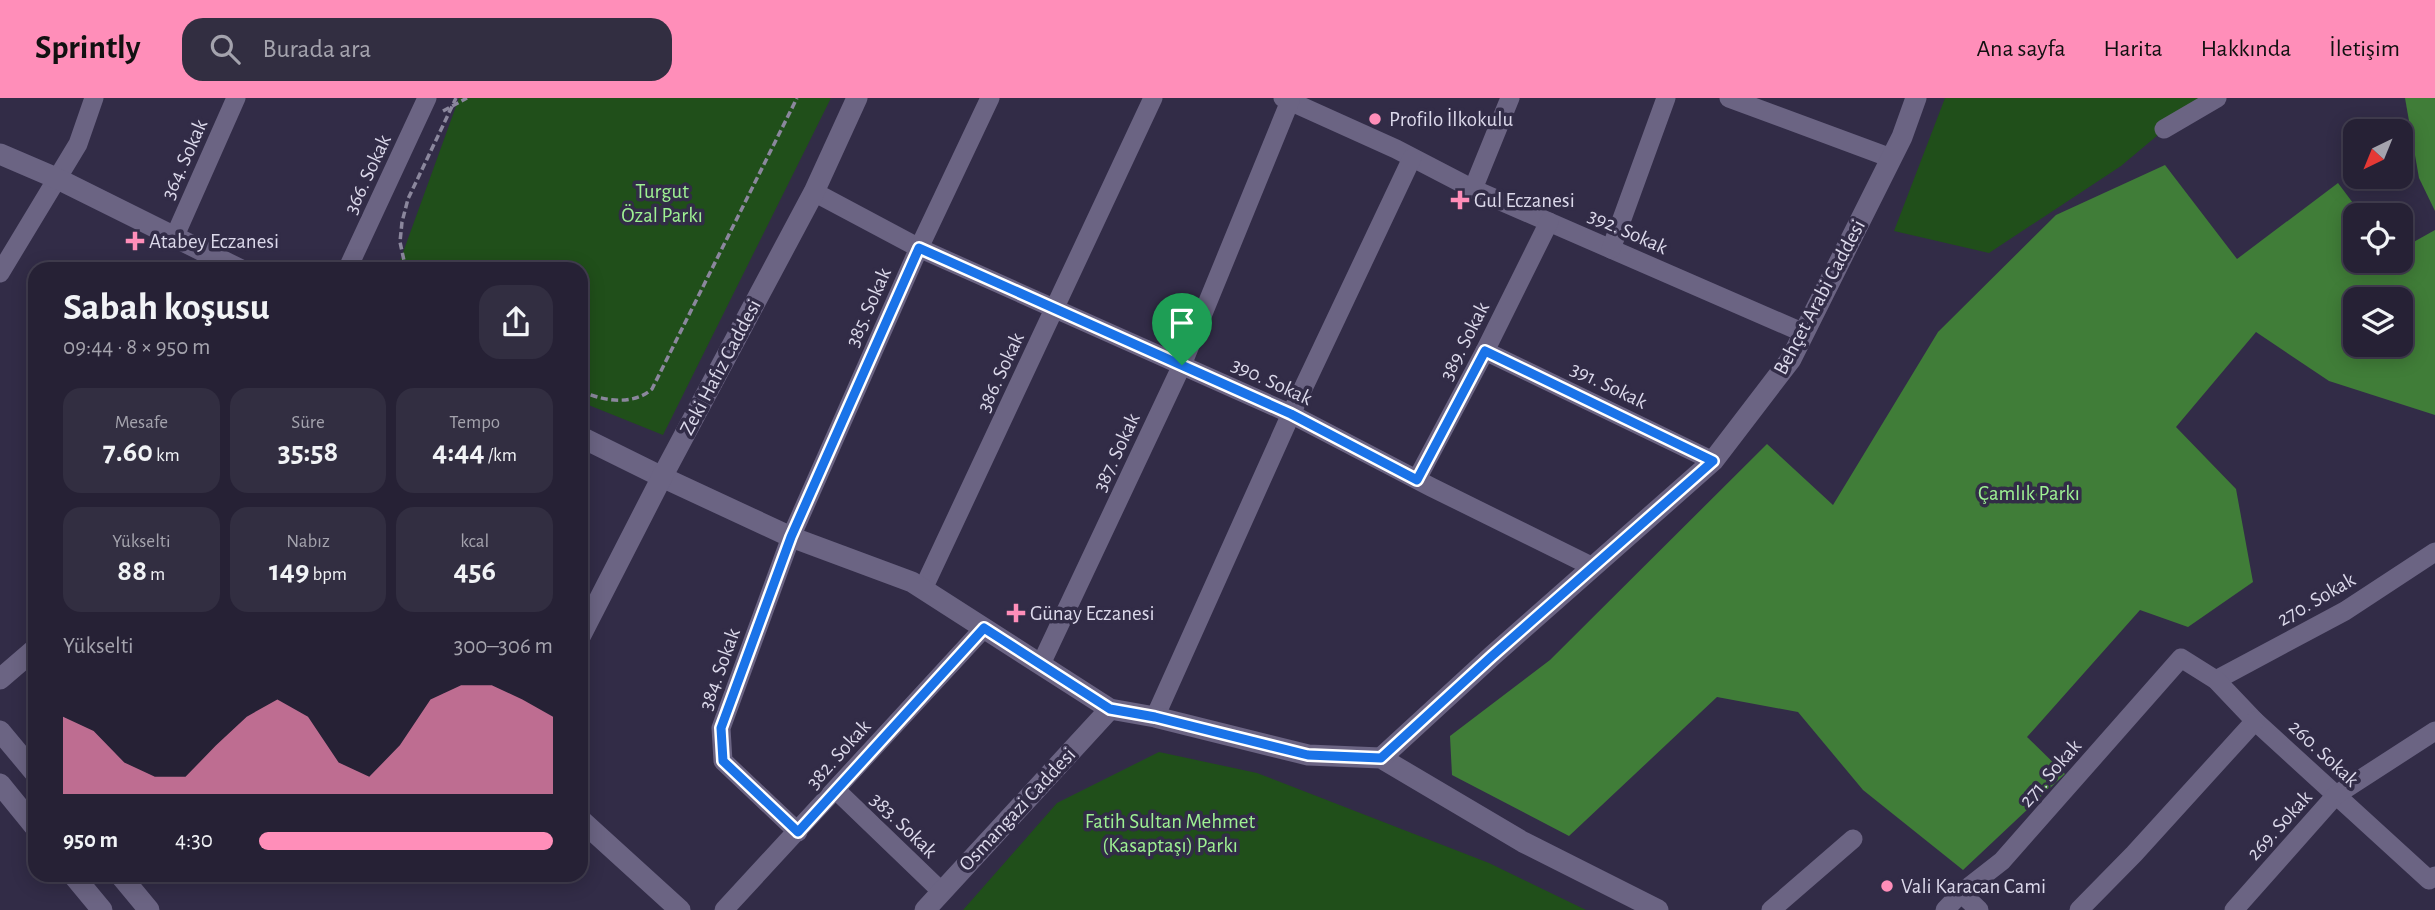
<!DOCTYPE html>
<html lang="tr">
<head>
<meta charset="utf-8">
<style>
	:root { --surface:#262135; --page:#322e41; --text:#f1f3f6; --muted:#a4a3ad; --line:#423e50; --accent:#ff8eb9 }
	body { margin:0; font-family:"Alegreya Sans",sans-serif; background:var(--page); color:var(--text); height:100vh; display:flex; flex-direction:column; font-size:26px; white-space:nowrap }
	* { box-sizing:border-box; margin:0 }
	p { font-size:23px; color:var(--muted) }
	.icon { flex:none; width:38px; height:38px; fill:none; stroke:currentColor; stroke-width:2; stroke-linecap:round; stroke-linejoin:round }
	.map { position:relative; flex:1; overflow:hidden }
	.details { position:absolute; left:28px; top:164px; width:560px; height:620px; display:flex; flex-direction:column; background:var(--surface); border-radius:21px; box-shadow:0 4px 18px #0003,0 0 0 2px var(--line) }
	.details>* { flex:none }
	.needle { width:46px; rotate:223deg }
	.buttons { position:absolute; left:2343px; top:21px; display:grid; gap:14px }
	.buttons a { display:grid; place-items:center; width:70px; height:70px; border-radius:14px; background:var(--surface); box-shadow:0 4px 18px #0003,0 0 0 2px var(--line); font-size:35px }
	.pin { position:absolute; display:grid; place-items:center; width:60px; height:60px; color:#fff; margin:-72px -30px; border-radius:50% 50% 50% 0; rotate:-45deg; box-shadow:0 0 7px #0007 }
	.pin .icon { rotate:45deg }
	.round { display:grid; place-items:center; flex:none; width:74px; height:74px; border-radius:21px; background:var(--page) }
	.head { display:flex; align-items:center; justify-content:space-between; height:119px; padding:0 35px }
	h1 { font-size:38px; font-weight:700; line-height:52px }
	.metrics { display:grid; grid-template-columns:repeat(3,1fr); gap:10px; height:119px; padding:7px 35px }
	.metrics div { display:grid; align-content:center; border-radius:18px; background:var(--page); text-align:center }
	.metrics b { font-size:30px; font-weight:700 }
	.metrics small { font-size:19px; font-weight:400 }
	.metrics p { font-size:19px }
	.chart { height:196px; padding:14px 35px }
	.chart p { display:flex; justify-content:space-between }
	.chart svg { width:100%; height:126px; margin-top:7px; fill:var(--accent); opacity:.7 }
	ul { padding:0 35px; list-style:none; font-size:23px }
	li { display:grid; grid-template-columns:112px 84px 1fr; align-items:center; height:52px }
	li i { height:18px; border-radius:9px; background:var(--accent) }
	header { display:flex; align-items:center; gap:42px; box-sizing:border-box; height:98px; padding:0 35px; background:var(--accent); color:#111 }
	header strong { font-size:33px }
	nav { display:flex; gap:38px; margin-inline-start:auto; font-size:24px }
	.search { width:490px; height:63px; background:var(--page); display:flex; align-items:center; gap:18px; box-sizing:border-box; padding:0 24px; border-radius:21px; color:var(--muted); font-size:26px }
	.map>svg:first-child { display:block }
</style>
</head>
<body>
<header>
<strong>Sprintly</strong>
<div class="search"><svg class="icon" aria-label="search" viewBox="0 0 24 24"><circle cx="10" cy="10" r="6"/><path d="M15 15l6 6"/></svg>Burada ara</div>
<nav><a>Ana sayfa</a><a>Harita</a><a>Hakkında</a><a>İletişim</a></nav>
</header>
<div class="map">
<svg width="2435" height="812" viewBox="0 0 2435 812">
	<rect width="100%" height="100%" fill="#322c47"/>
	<g fill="#204f1a">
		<polygon points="459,0 831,0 663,337 581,304 581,172 397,171"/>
		<polygon points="1945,0 2202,0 2121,68 1989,155 1894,133"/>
		<polygon points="1159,654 1257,675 1489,765 1586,812 963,812 1057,705"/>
	</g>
	<g fill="#407d38" fill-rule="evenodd">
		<polygon points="2405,0 2435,0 2435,113 2419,80"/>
		<path d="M2165,67L2237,161L2338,85L2362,117H2356V163H2401V151L2435,132V317L2329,283L2256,234L2176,329L2236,391L2253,484L2188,529L2140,512L2027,639L2065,676L1963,772L1863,692L1798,614L1717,599L1569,738L1452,677L1450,638L1550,562L1767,346L1833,407L1938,234L2056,117ZM2356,201H2401V247H2356Z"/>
	</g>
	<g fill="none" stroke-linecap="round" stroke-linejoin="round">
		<g stroke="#8b879d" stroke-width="3.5" stroke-dasharray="7 3.5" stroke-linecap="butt">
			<polyline points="443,13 467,0"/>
			<polyline points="406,172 400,144 402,124 408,101 456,0"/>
			<path d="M581,293C603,303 633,308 652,291L797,0"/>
		</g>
		<g stroke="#6b6483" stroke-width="19">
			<polyline points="1283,0 1396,51 1473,91 1804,235"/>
			<polyline points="1729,0 1891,60"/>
			<polyline points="2164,31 2217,0"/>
			<polyline points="1473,91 1510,0"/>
			<polyline points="814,94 919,150 1291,316 1431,389 1593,469"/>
			<polyline points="174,140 236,0"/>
			<polyline points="1611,151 1666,0"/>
			<polyline points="347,172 427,0"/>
			<polyline points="0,175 78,46 94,0"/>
			<polyline points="1485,253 1713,363"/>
			<polyline points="1417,381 1485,253 1549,124"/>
			<polyline points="923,491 1153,0"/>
			<polyline points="1041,566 1182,267 1290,3"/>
			<polyline points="2216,582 2345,513 2435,454"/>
			<polyline points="1155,619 1291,316 1412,60"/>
			<polyline points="836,692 942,794"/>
			<polyline points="798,734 723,663 721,630 791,439 919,150 990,0"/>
			<polyline points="1961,795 1979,812"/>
			<polyline points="724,812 984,530"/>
			<polyline points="1771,812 1853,741"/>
			<polyline points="1945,812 1961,795 2002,763 2181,560 2216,582 2255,623 2429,782 2435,778"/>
			<polyline points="2079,812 2134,756 2255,623"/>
			<polyline points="2234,812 2336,697 2435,633"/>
		</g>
		<g stroke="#6b6483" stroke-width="21">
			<polyline points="0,56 56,80 241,172"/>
			<polyline points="581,339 662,379 791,439 912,484 1110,611 1155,619 1308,657 1381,660 1523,744 1658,812"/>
			<polyline points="581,537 662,379 814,94 857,0"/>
			<polyline points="0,581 35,551"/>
			<polyline points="0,633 35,675"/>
			<polyline points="1381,660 1492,558 1713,363 1791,261 1902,39 1916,0"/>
			<polyline points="0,686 35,729"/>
			<polyline points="581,722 680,812"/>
			<polyline points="73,777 102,812"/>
			<polyline points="120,777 149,812"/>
			<polyline points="925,812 1110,611"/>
		</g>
	</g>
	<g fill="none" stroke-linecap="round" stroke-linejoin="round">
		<g stroke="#fff" stroke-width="14">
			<polygon id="route" points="919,150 1291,316 1417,382 1485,253 1713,363 1492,558 1381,660 1308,657 1155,619 1110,611 984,530 798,734 723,663 721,630 791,439"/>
		</g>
		<use href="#route" stroke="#1a73e8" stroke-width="9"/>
	</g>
	<g fill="#ff8eb9" stroke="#322c47" stroke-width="2.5">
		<circle cx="1375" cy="21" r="7"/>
		<path d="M1456.5 91.5h7v7h7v7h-7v7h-7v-7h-7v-7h7z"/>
		<path d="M131.5 132.5h7v7h7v7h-7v7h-7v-7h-7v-7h7z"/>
		<path d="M1012.5 504.5h7v7h7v7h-7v7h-7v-7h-7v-7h7z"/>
		<circle cx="1887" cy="788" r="7"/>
	</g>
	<g text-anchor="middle" stroke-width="7" stroke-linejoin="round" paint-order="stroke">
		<g font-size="21" fill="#dbd8ea" stroke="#322c47" text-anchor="start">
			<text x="1389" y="28">Profilo İlkokulu</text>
			<text x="1474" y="109">Gul Eczanesi</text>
			<text x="149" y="150">Atabey Eczanesi</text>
			<text x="1030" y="522">Günay Eczanesi</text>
			<text x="1901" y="795">Vali Karacan Cami</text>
		</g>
		<g font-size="21" fill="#dbd8ea" stroke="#322c47">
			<text transform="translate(184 61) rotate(-66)" y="7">364. Sokak</text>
			<text transform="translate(367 76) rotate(-65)" y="7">366. Sokak</text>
			<text transform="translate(1628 133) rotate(24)" y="7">392. Sokak</text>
			<text transform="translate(1819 199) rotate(-62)" y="7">Behçet Arabi Caddesi</text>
			<text transform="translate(868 209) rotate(-66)" y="7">385. Sokak</text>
			<text transform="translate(1464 243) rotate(-63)" y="7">389. Sokak</text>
			<text transform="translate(720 269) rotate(-62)" y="7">Zeki Hafız Caddesi</text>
			<text transform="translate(1000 274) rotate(-65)" y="7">386. Sokak</text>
			<text transform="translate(1272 283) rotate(25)" y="7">390. Sokak</text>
			<text transform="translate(1609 287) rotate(26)" y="7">391. Sokak</text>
			<text transform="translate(1116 354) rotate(-65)" y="7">387. Sokak</text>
			<text transform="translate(2316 501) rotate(-30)" y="7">270. Sokak</text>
			<text transform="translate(719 571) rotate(-70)" y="7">384. Sokak</text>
			<text transform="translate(2324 655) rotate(43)" y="7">260. Sokak</text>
			<text transform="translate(838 656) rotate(-48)" y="7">382. Sokak</text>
			<text transform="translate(2050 675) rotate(-49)" y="7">271. Sokak</text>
			<text transform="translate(1017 711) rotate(-47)" y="7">Osmangazi Caddesi</text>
			<text transform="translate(904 727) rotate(44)" y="7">383. Sokak</text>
			<text transform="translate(2279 727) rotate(-48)" y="7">269. Sokak</text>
		</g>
		<g font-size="21" fill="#9ef193" stroke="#322c47">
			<text x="662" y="100">Turgut<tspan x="662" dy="24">Özal Parkı</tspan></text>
			<text x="2029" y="402">Çamlık Parkı</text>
			<text x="1170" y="730">Fatih Sultan Mehmet<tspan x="1170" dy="24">(Kasaptaşı) Parkı</tspan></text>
		</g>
	</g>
</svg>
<div class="buttons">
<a><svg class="needle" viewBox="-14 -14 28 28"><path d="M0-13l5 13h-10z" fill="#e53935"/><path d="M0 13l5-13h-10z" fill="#a4a3ad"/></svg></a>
<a><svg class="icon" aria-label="locate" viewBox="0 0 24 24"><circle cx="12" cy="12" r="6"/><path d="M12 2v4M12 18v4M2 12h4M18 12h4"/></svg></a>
<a><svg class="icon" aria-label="layers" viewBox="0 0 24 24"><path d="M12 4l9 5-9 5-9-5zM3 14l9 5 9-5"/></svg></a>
</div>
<div class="pin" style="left:1182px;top:267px;background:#1e9e55"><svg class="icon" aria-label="arrive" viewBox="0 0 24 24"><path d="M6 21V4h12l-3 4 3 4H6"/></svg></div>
<section class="details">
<div class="head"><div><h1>Sabah koşusu</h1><p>09:44 · 8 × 950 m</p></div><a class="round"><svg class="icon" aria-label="share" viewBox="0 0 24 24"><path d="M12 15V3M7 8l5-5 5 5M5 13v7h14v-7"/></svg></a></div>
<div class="metrics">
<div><p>Mesafe</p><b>7.60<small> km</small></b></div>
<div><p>Süre</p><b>35:58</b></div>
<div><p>Tempo</p><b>4:44<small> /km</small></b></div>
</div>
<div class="metrics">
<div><p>Yükselti</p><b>88<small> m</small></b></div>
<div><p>Nabız</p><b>149<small> bpm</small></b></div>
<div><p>kcal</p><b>456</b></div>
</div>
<div class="chart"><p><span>Yükselti</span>300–306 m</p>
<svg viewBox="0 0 160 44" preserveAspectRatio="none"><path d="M0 44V17L10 22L20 33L30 38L40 38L50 27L60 17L70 11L80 17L90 33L100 38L110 27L120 11L130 6L140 6L150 11L160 17V44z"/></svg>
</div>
<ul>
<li><b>950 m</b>4:30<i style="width:100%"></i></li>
</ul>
</section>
</div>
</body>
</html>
